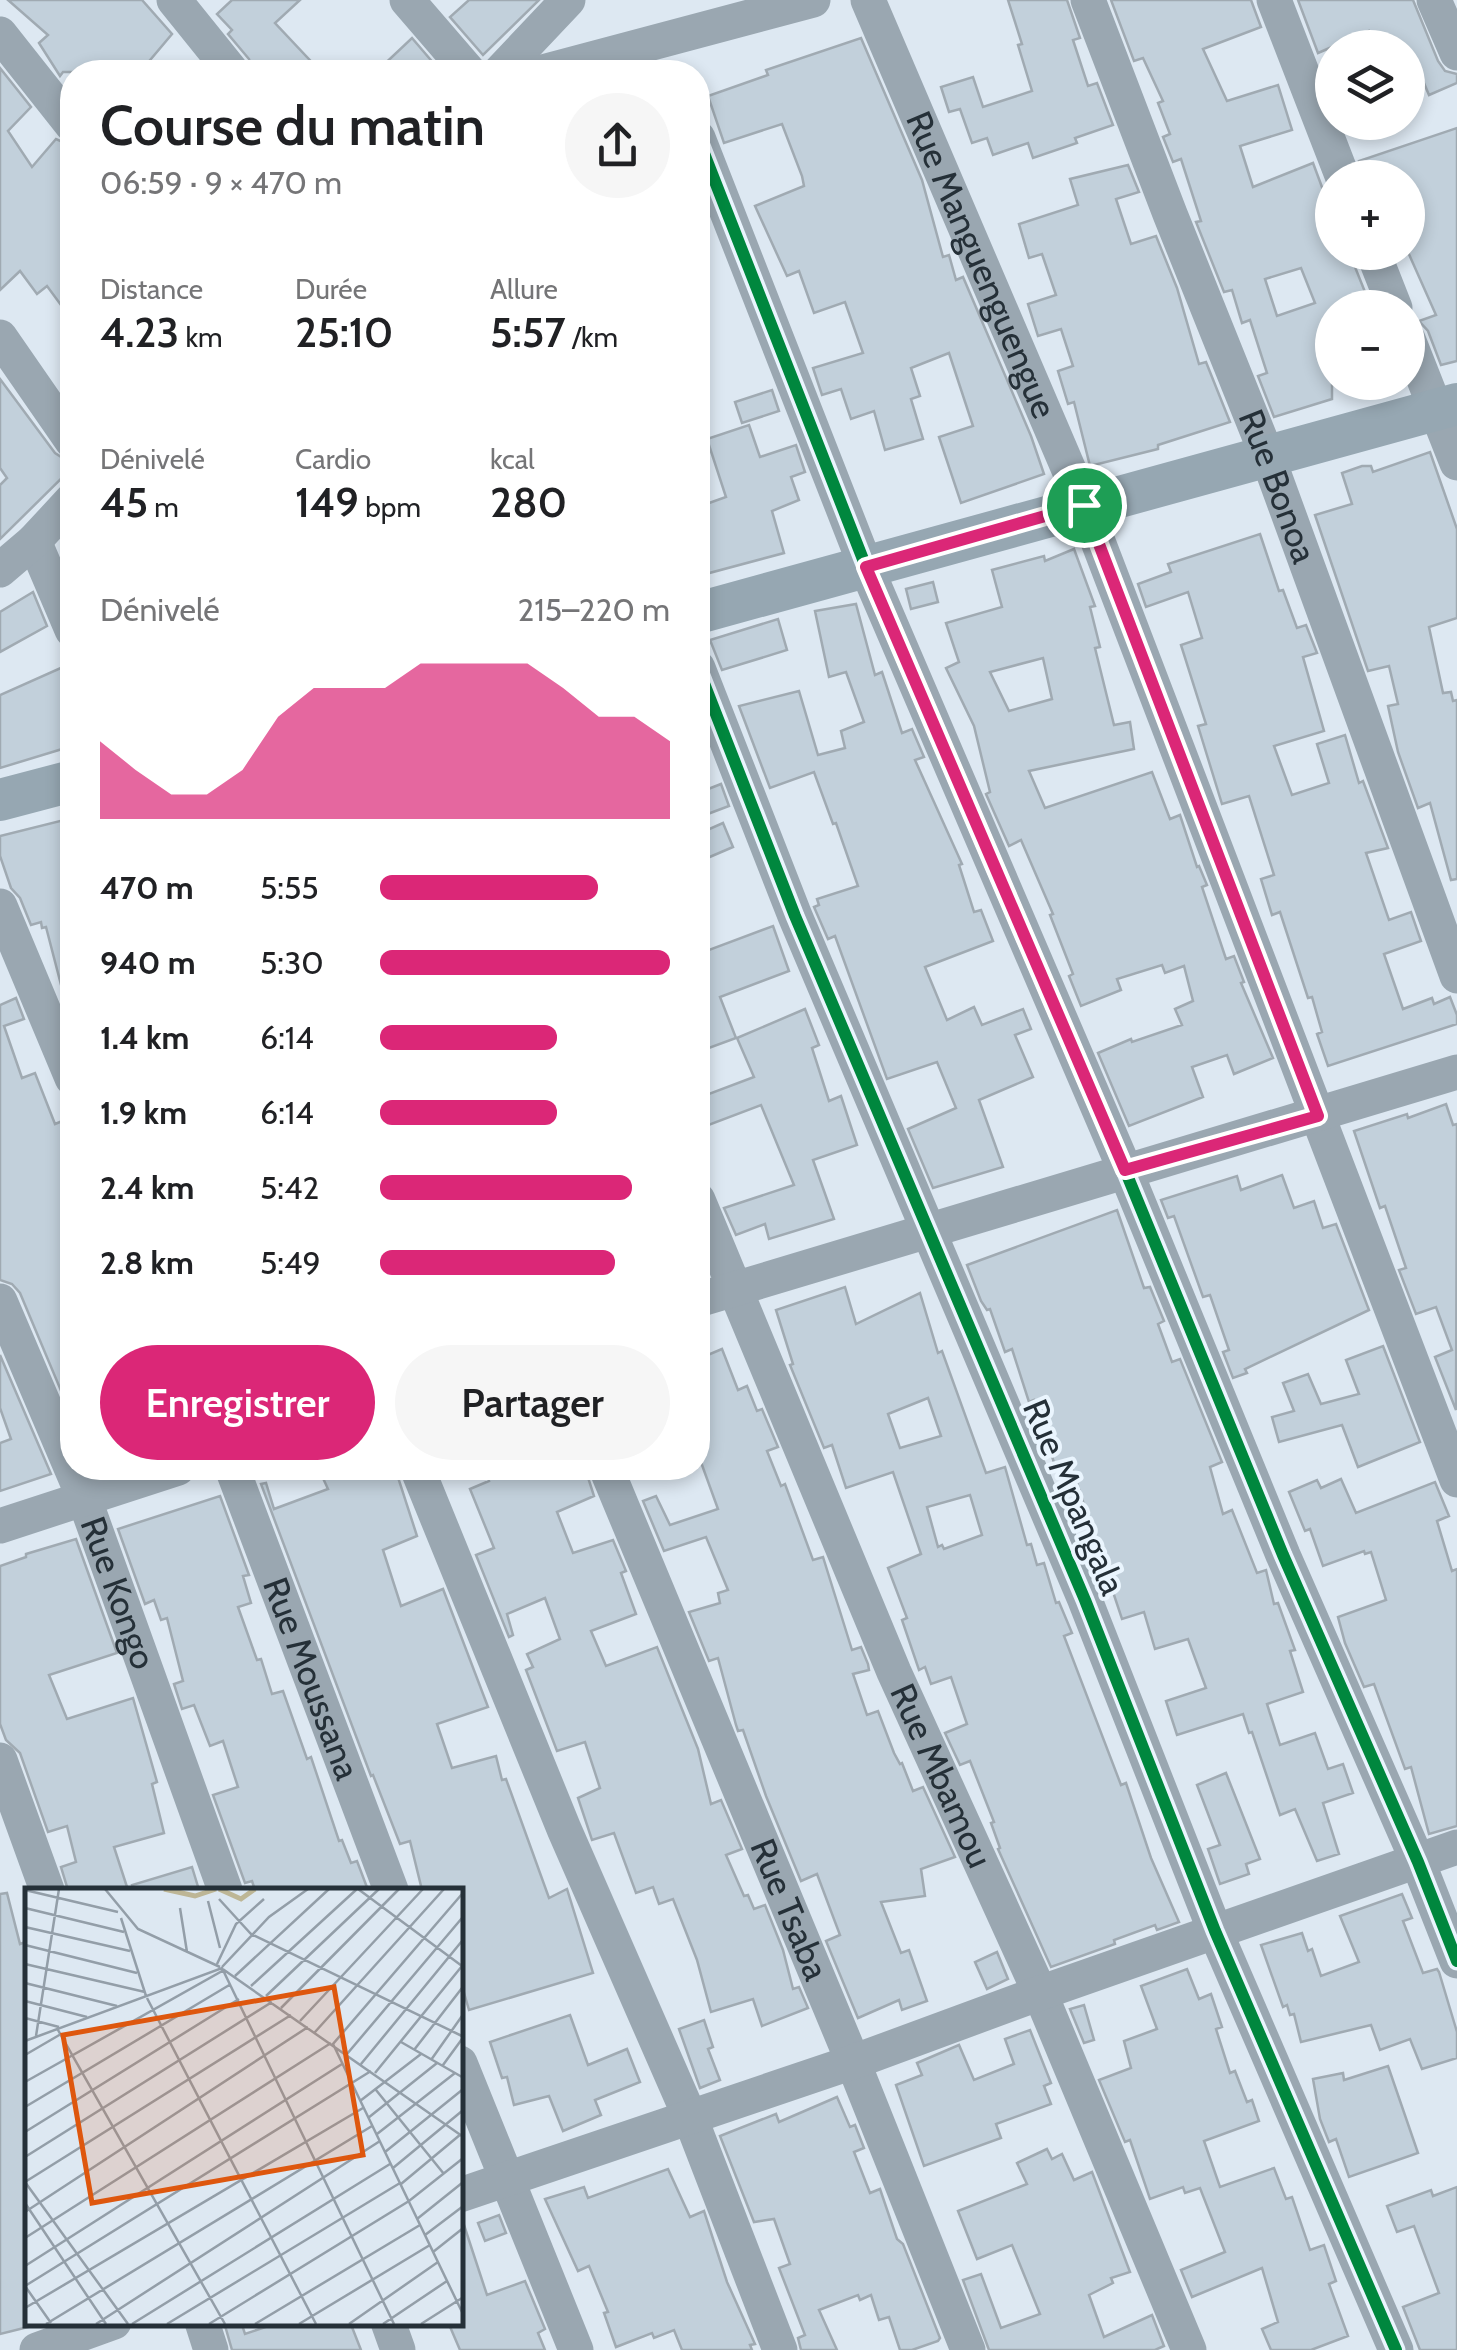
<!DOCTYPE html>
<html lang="fr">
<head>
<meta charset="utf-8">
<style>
	:root { --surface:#fff; --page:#f6f6f6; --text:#202124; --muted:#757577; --accent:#db2777 }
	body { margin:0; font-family:Cabin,sans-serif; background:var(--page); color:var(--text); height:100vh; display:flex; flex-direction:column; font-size:38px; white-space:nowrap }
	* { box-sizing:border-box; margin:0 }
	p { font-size:32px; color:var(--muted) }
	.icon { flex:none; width:55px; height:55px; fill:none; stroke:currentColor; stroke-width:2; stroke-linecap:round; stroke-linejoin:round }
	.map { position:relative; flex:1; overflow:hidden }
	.details { position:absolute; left:60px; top:60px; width:650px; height:1420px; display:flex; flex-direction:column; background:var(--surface); border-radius:40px; box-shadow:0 5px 15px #0003 }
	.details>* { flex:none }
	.tools { position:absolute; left:1315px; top:30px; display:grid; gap:20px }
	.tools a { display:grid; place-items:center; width:110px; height:110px; border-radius:50%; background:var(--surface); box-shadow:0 5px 15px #0003; font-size:50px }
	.pin { position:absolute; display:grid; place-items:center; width:85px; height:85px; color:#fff; margin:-42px; border:5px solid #fff; border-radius:50%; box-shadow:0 2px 10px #0007 }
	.round { display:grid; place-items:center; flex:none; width:105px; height:105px; border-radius:52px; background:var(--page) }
	.head { display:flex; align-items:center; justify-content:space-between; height:170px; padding:0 40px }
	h1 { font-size:55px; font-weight:600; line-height:75px }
	.stats { display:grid; grid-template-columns:repeat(3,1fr); gap:15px; height:170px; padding:10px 40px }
	.stats div { display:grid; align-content:center }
	.stats b { font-size:42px; font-weight:600 }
	.stats small { font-size:28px; font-weight:400 }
	.stats p { font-size:28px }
	.chart { height:280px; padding:20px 40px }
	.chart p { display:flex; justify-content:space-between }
	.chart svg { width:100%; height:180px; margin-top:10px; fill:var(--accent); opacity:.7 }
	.cta { display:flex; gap:20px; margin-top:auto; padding:20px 40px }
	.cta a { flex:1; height:115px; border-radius:60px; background:var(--accent); color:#fff; font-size:40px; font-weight:600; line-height:115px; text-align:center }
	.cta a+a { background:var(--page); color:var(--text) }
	ul { padding:0 40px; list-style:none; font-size:32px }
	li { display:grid; grid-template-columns:160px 120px 1fr; align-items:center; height:75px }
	li i { height:25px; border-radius:12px; background:var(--accent) }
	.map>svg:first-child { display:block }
</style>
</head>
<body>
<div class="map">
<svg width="1457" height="2350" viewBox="0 0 1457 2350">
	<rect width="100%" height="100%" fill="#dde8f2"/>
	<g fill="#c2d0db" stroke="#a0aab2" stroke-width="2.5" fill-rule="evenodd">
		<polygon points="8,0 142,0 172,34 140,72 63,72 60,76 39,43 48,35"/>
		<polygon points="232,0 300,0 275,23 321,72 253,72 249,59 228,34 232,30 217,14"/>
		<polygon points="469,0 539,0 483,55 450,17"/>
		<polygon points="1008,0 1067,0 1080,38 1073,40 1088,86 1097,83 1113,125 1075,138 1077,143 1033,158 1028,143 993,155 987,138 972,143 960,109 949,112 941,87 973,77 983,107 1032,91 1018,45 1022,44"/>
		<path d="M1111,0H1251L1261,27L1203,49L1227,101L1278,85L1292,130L1240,146L1253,187L1313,163L1332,214V252H1349L1367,297L1332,308V399L1274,417L1258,376L1267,373L1250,320L1242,323L1232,290L1224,292L1196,222L1201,221L1181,159L1173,162L1163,137L1170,134L1158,103L1163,101L1143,58L1134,61ZM1301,268L1315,303L1277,316L1265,279Z"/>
		<polygon points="1298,0 1413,0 1438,61 1445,71 1457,74 1457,83 1429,95 1421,76 1408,82 1408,48 1377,48 1369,31 1318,53"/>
		<polygon points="412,38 441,72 376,72"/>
		<polygon points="861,38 922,180 943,257 949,255 956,280 963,277 1031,436 1044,474 961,503 939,437 973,426 949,353 911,368 920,396 911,399 923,439 885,450 874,411 851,419 841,389 822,395 813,368 863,353 845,302 814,313 799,271 787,276 755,206 804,186 802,176 782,124 724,143 708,96 768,75 766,70"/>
		<polygon points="0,68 31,107 8,131 32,167 56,139 72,146 72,320 47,286 37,294 20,271 0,290"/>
		<polygon points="1457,128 1457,361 1441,365 1428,331 1419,321 1436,315 1408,252 1408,178 1364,178 1359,161"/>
		<polygon points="1128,165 1139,192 1116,199 1131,244 1156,236 1177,288 1199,364 1206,362 1230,422 1158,445 1158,449 1090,466 1074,402 1068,404 1058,371 1073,366 1061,329 1038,336 1028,304 1056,295 1042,254 1029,258 1019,224 1078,205 1070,179"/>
		<polygon points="0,379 55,453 72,464 72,468 0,539 0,485 7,478 0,468"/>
		<polygon points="772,390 779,411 742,423 735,402"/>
		<polygon points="749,425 760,457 796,445 805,472 791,477 799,500 772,511 784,553 698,576 698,507 726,497 707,439"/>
		<polygon points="1430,452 1457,529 1457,618 1429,627 1443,693 1451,692 1453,701 1457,700 1457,879 1451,880 1430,803 1418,808 1398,752 1388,706 1398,704 1389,666 1368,671 1315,515 1352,504 1342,473 1362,466 1371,466 1373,472"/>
		<polygon points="1260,534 1279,591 1283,590 1297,628 1306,625 1317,653 1303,657 1324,731 1274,746 1292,795 1329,783 1317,744 1345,735 1359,783 1363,781 1388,848 1366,853 1389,920 1411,912 1421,941 1384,954 1403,1009 1432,998 1434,1004 1450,997 1457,1015 1457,1024 1328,1066 1317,1034 1322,1032 1312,997 1308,998 1280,912 1272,915 1261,879 1274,875 1249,796 1222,804 1198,726 1206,724 1181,645 1202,638 1188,592 1146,607 1138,584 1171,572 1168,564"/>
		<path d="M1074,549L1095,606L1090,607L1100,647L1095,648L1114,725L1130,722L1134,749L1029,771L1045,808L1152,772L1170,819L1180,815L1197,867L1199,866L1207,885L1202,887L1226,959L1234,956L1244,982L1241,983L1273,1058L1234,1074L1227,1055L1192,1067L1203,1097L1129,1126L1098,1053L1131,1039L1132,1042L1182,1025L1175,1009L1193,1001L1184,966L1165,973L1162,965L1117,979L1121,990L1081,1006L1069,976L1073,974L1050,915L1053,914L1021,840L1009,846L986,794L990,792L974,726L946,668L959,662L946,623L1002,607L992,570L1044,556L1045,561ZM1043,658L1052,699L1009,711L990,672Z"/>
		<polygon points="933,582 938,602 911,609 906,589"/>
		<polygon points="33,592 47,626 0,652 0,612"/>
		<polygon points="856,604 875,675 882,672 902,733 912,729 924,757 915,760 962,864 959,865 974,912 981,910 993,941 925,967 947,1020 974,1007 982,1025 1023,1009 1031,1029 1015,1035 1033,1077 979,1100 1003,1167 933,1188 908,1129 956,1108 937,1062 887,1079 835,936 828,939 814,907 819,905 817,899 858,886 836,823 833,824 814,772 770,788 739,706 799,691 818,755 845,748 841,731 864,722 846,672 829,677 815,611"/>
		<polygon points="778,619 787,650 722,670 710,640"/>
		<polygon points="72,663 72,746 0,768 0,695"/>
		<polygon points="721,784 729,806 705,815 698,793"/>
		<polygon points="72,818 72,1004 66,1004 46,927 42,928 41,922 31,925 20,898 11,888 0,856 0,836"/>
		<polygon points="723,823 733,847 698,862 698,834"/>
		<polygon points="773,926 789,971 720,997 736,1038 698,1052 698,954"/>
		<polygon points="16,998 24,1019 4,1026 22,1078 35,1073 55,1124 72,1117 72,1403 67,1405 20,1293 12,1284 0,1280 0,1005"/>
		<polygon points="805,1009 819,1045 812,1048 829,1101 841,1096 857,1145 813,1160 834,1219 769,1239 765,1224 736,1235 724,1208 794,1185 761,1105 698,1129 698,1098 754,1077 737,1038"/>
		<polygon points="1446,1104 1453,1125 1457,1124 1456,1410 1435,1357 1452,1350 1436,1307 1416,1314 1399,1270 1406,1268 1385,1206 1380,1208 1354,1131 1407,1114 1408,1118"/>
		<polygon points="1282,1175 1294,1208 1314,1201 1323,1228 1336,1224 1369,1310 1245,1369 1247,1373 1233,1378 1223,1352 1229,1350 1210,1295 1203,1297 1174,1216 1168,1218 1161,1200 1237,1176 1241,1190"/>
		<polygon points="1117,1210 1144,1288 1150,1287 1164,1321 1158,1324 1172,1362 1180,1359 1222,1462 1210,1467 1223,1514 1232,1510 1257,1573 1266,1570 1274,1604 1278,1603 1295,1650 1290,1651 1303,1692 1267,1704 1280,1745 1315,1733 1328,1769 1343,1764 1353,1793 1323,1803 1339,1854 1317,1861 1295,1809 1280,1815 1252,1732 1249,1733 1243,1714 1177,1735 1166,1701 1206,1688 1188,1639 1155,1649 1144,1612 1122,1619 1103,1562 1093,1564 1085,1546 1084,1541 1095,1539 1071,1464 1056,1469 1034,1400 1029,1402 1012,1349 1005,1352 990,1309 987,1310 981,1301 967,1265"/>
		<path d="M845,1287L856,1324L920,1293L938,1353L942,1351L986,1473L1005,1467L1027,1545L1031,1544L1037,1565L1044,1563L1056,1603L1059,1602L1072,1633L1064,1636L1121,1785L1126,1783L1151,1858L1179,1922L1157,1930L1155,1925L1114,1940L1115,1944L1051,1967L998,1849L1000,1848L991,1823L994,1822L970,1761L960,1765L945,1733L967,1724L951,1677L931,1684L925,1667L919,1670L902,1620L907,1618L888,1568L921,1554L893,1472L846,1488L832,1445L824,1448L790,1365L793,1364L776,1310ZM928,1398L941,1436L900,1448L888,1414ZM970,1495L982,1535L944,1549L942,1545L938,1547L927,1507Z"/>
		<polygon points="1383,1346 1420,1442 1358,1467 1342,1425 1279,1442 1272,1417 1294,1411 1283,1383 1308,1374 1321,1404 1359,1394 1346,1360"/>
		<polygon points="722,1349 738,1390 747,1386 757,1411 762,1409 778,1447 767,1451 781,1486 785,1484 813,1560 823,1557 852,1650 861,1647 868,1664 869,1670 853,1674 867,1715 878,1711 894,1753 900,1764 902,1763 913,1791 923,1787 955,1857 921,1869 925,1896 881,1902 901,1953 909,1950 927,2001 902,2010 899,2000 858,2018 826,1941 840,1935 817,1874 801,1881 766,1796 743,1730 738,1731 736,1725 718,1658 709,1661 689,1612 720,1603 718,1593 728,1590 706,1537 664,1551 643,1501 656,1496 670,1525 718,1509 698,1454 698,1359"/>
		<polygon points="0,1355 51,1474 0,1491 0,1443 11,1439 0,1408"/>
		<polygon points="343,1468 395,1468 417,1536 383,1550 401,1606 443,1589 488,1707 437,1724 452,1768 496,1756 502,1780 506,1779 549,1898 567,1889 593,1973 469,2010 460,1979 460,1890 422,1890 410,1841 400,1844 373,1775 371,1776 261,1484 266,1483 274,1509 328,1489 322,1476"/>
		<polygon points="484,1468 585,1468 594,1496 557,1512 573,1553 613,1540 626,1571 621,1573 636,1614 591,1631 606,1666 657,1647 698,1749 711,1804 721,1800 742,1849 726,1855 744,1896 748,1895 754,1909 765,1905 783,1950 793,1989 799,1987 808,2008 762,2026 753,1999 711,2012 697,1960 673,1899 659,1904 653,1887 636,1893 614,1833 592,1840 578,1798 600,1788 585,1742 557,1751 526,1670 533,1667 527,1654 560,1639 545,1598 507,1614 513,1635 509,1637 476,1555 494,1548 470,1489 489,1481"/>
		<polygon points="1341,1479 1356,1513 1435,1482 1449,1516 1437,1521 1452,1571 1457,1569 1457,1826 1429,1834 1411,1767 1405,1769 1374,1684 1364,1687 1345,1643 1338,1617 1386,1600 1371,1552 1365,1554 1364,1551 1323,1566 1310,1529 1305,1531 1289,1492 1317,1480 1321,1488"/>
		<polygon points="220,1496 249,1575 243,1576 251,1603 238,1607 257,1660 261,1659 272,1694 283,1691 307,1759 311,1757 339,1841 342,1840 351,1863 357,1861 368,1890 255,1890 252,1881 245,1883 213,1795 238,1787 223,1741 210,1746 194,1705 182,1709 174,1684 183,1681 167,1618 161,1620 154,1600 145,1604 118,1529"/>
		<polygon points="76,1539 117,1653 49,1675 67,1719 133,1698 157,1782 152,1784 164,1833 114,1847 128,1890 68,1890 61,1867 76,1862 67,1826 48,1832 20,1753 6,1740 0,1724 0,1566 26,1557 26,1554"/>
		<polygon points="1226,1773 1260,1859 1246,1864 1249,1874 1220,1884 1208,1849 1220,1845 1197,1785"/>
		<polygon points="192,1867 199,1890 133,1890 132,1885"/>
		<polygon points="7,1893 20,1944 28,1941 28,2327 0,2334 0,1894"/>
		<polygon points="1402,1894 1412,1918 1403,1921 1423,1973 1437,1969 1439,1972 1457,2032 1457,2058 1422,2069 1410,2039 1380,2050 1371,2025 1301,2042 1294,2014 1290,2015 1287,2005 1283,2007 1261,1945 1302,1933 1308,1951 1312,1949 1321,1976 1359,1962 1340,1916"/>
		<polygon points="997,1952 1008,1979 987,1989 975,1962"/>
		<polygon points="1187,1969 1199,1999 1211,1994 1222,2027 1216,2029 1230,2073 1235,2071 1247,2102 1252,2100 1259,2121 1204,2141 1220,2187 1274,2168 1286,2199 1292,2197 1310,2250 1324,2245 1336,2281 1329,2284 1348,2336 1311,2350 1271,2350 1262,2329 1278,2322 1262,2268 1192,2297 1181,2270 1225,2252 1200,2188 1185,2193 1183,2187 1150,2199 1130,2140 1125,2142 1099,2080 1131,2068 1124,2041 1157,2029 1141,1986"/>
		<polygon points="1084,2005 1094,2040 1084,2043 1070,2009"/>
		<polygon points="570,2015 588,2065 627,2049 640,2082 595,2100 601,2115 563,2131 549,2096 514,2105 507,2077 502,2078 490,2042"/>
		<polygon points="704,2020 713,2047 708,2049 720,2080 700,2088 679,2029"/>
		<polygon points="1030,2030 1051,2083 1044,2086 1051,2104 996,2124 1001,2138 924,2166 896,2085 922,2075 917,2063 959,2045 974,2080 1014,2064 1005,2039"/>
		<polygon points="1388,2066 1418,2153 1349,2177 1336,2139 1329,2142 1320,2119 1313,2079 1343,2073 1344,2080"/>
		<polygon points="837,2097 850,2127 855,2125 864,2148 854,2152 870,2193 880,2189 897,2239 903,2244 940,2338 938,2341 912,2350 900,2350 889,2317 879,2320 871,2295 860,2300 858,2295 819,2310 837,2350 801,2350 798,2338 805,2335 779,2268 790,2264 774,2219 754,2222 720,2136 776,2114 779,2122"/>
		<polygon points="1047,2149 1052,2159 1062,2154 1074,2180 1092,2172 1130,2272 1111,2278 1113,2283 1089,2295 1104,2337 1152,2315 1164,2346 1155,2350 989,2350 963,2280 981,2274 1001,2328 1040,2314 1012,2245 977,2259 958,2211 1027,2184 1017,2163"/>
		<polygon points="668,2169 690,2217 704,2211 727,2282 755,2344 750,2345 752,2350 682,2350 674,2330 654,2338 652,2333 616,2347 604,2313 608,2312 589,2266 578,2271 545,2199 584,2187 588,2198"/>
		<polygon points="1457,2187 1457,2350 1420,2350 1403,2307 1439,2293 1414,2226 1397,2232 1387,2206 1431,2190 1433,2196"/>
		<polygon points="499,2215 506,2233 485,2241 478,2223"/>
		<polygon points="464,2225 487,2295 525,2281 545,2329 538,2333 545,2350 460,2350 448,2322 460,2322 460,2226"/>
		<polygon points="224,2322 241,2322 245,2334 280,2322 350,2322 361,2350 232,2350"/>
	</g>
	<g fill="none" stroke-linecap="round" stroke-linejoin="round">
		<g stroke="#9aa7b1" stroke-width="35">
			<polyline points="174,0 232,72"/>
			<polyline points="407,0 469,72"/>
			<path id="s1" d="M868,0L1084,505L1457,1480"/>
			<path id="s2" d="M1088,0L1170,214L1268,458L1457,976"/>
			<polyline points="1274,0 1343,178"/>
			<polyline points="1434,0 1457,53"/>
			<polyline points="0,34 72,125"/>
			<polyline points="500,72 568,0"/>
			<polyline points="543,72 813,0"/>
			<polyline points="698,138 866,567 1125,1170 1283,1555 1418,1862 1457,1961"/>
			<polyline points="1373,252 1395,308"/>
			<polyline points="0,337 72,441"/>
			<polyline points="1408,339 1457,463"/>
			<polyline points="34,541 72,630"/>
			<polyline points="0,570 34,541 72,500"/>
			<polyline points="698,668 795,916 1085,1600 1215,1931 1396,2350"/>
			<polyline points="0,906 72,1078"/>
			<path id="s3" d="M698,1200L894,1672L1040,1993L1189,2350"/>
			<polyline points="698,1300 1457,1072"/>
			<path id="s4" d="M0,1301L84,1498L225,1890"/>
			<path id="s5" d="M232,1468L391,1890"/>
			<polyline points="417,1468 564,1829 690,2117 780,2350"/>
			<path id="s6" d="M606,1468L853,2062L968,2350"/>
			<polyline points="0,1526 178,1468"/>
			<polyline points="0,1760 47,1890"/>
			<polyline points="460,2063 576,2350"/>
			<polyline points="460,2195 853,2062 1040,1993 1457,1847"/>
			<polyline points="202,2322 211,2350"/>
			<polyline points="388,2322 398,2350"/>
			<polyline points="37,2350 114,2322"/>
		</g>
		<g stroke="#96a7b2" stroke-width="42">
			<polyline points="698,613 1457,404"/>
			<polyline points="0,800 72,781"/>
		</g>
		<g stroke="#eaf5fe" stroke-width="19">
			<g id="cycleway">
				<polyline points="698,138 866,567 1125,1170 1283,1555 1418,1862 1457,1961"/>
				<polyline points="698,668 795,916 1085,1600 1215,1931 1396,2350"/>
			</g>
		</g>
		<use href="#cycleway" stroke="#00873e" stroke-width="12"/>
	</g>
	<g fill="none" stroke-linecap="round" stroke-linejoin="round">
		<g stroke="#fff" stroke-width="20">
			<polygon id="route" points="1084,505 1318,1116 1125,1170 866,567"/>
		</g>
		<use href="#route" stroke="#db2777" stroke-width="12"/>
	</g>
	<g text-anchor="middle" stroke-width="8" stroke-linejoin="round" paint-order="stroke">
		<g font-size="35" fill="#253038" stroke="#eaf5fe">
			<text dy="12" stroke="none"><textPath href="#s1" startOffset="288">Rue Manguenguengue</textPath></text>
			<text dy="12" stroke="none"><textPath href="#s2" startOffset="522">Rue Bonoa</textPath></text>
			<text transform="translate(1074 1497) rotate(67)" y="12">Rue Mpangala</text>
			<text dy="12" stroke="none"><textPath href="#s4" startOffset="315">Rue Kongo</textPath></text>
			<text dy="12" stroke="none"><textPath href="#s5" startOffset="225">Rue Moussana</textPath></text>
			<text dy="12" stroke="none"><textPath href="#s3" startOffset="625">Rue Mbamou</textPath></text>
			<text dy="12" stroke="none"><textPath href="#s6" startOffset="478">Rue Tsaba</textPath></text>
		</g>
	</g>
	<g transform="translate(25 1888)">
		<rect width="438" height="438" fill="#dde8f2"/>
		<path fill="none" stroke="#bdb696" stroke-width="5" d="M139,1L170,8L191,1M194,1L216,11L230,1"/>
		<path fill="none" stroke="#939ea8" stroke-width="2.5" d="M80,1L113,41L195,79M333,1L437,78M0,2L93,24M437,6L308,156L437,424M194,11L226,46L437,148M183,13L195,60M0,20L99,44M155,20L162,64M96,30L121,108M0,39L105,63M0,57L112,85M0,76L120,104M192,76L211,36L239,11M197,79L244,29L283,1M210,88L304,1M0,95L92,118M226,98L332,1M241,108L354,1M122,110L291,436M0,113L62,129M256,120L374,1M0,130L34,139M275,133L398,1M33,142L200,436M290,144L419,1M11,148L34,1M0,153L197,80L369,436M376,154L437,189M389,162L437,100M322,166L437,30M0,167L36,146M406,172L437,128M336,176L437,53M418,177L437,151M350,185L437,78M0,194L199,82L437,248M351,202L419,286M335,213L396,166M0,219L206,96M343,230L412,175M0,244L214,111M352,246L430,185M360,264L437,202M0,269L247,114M368,280L437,223M0,294L266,127M0,294L103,436M376,296L436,246M0,315L81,436M0,324L283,139M392,331L437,295M400,347L437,319M0,350L306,155M408,364L437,341M0,378L317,176M0,398L346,183M0,398L26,435M0,420L338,220M21,436L347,238M71,436L355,253M107,436L365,276M142,436L375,295M184,436L384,313L437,271M230,436L395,337M274,436L405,357M324,436L413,374M358,436L422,393M396,436L437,410"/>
		<path fill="#de570e" fill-opacity="0.15" stroke="#de570e" stroke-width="5" d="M309,99L338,267L67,315L38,147Z"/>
		<rect width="438" height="438" fill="none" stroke="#253038" stroke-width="5"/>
	</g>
</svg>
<div class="tools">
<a><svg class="icon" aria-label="layers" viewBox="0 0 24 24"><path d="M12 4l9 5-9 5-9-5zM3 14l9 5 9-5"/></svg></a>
<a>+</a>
<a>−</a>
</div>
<div class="pin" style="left:1084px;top:505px;background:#1e9e55"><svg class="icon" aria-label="arrive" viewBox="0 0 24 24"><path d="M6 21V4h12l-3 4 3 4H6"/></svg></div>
<section class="details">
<div class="head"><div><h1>Course du matin</h1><p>06:59 · 9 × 470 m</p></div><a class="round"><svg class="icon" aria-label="share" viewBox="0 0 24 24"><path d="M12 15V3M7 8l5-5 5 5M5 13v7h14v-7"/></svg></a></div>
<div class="stats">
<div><p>Distance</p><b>4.23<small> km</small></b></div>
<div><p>Durée</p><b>25:10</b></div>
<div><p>Allure</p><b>5:57<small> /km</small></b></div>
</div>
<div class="stats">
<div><p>Dénivelé</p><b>45<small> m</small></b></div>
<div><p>Cardio</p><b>149<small> bpm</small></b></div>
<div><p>kcal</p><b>280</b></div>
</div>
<div class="chart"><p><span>Dénivelé</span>215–220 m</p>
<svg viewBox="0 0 160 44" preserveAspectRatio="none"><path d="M0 44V25L10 32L20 38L30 38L40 32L50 19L60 12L70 12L80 12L90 6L100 6L110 6L120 6L130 12L140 19L150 19L160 25V44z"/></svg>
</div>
<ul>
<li><b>470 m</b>5:55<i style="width:75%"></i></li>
<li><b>940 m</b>5:30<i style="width:100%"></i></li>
<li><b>1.4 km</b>6:14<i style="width:61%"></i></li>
<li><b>1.9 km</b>6:14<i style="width:61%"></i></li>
<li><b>2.4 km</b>5:42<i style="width:87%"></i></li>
<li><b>2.8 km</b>5:49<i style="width:81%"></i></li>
</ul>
<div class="cta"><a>Enregistrer</a><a>Partager</a></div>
</section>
</div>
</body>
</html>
